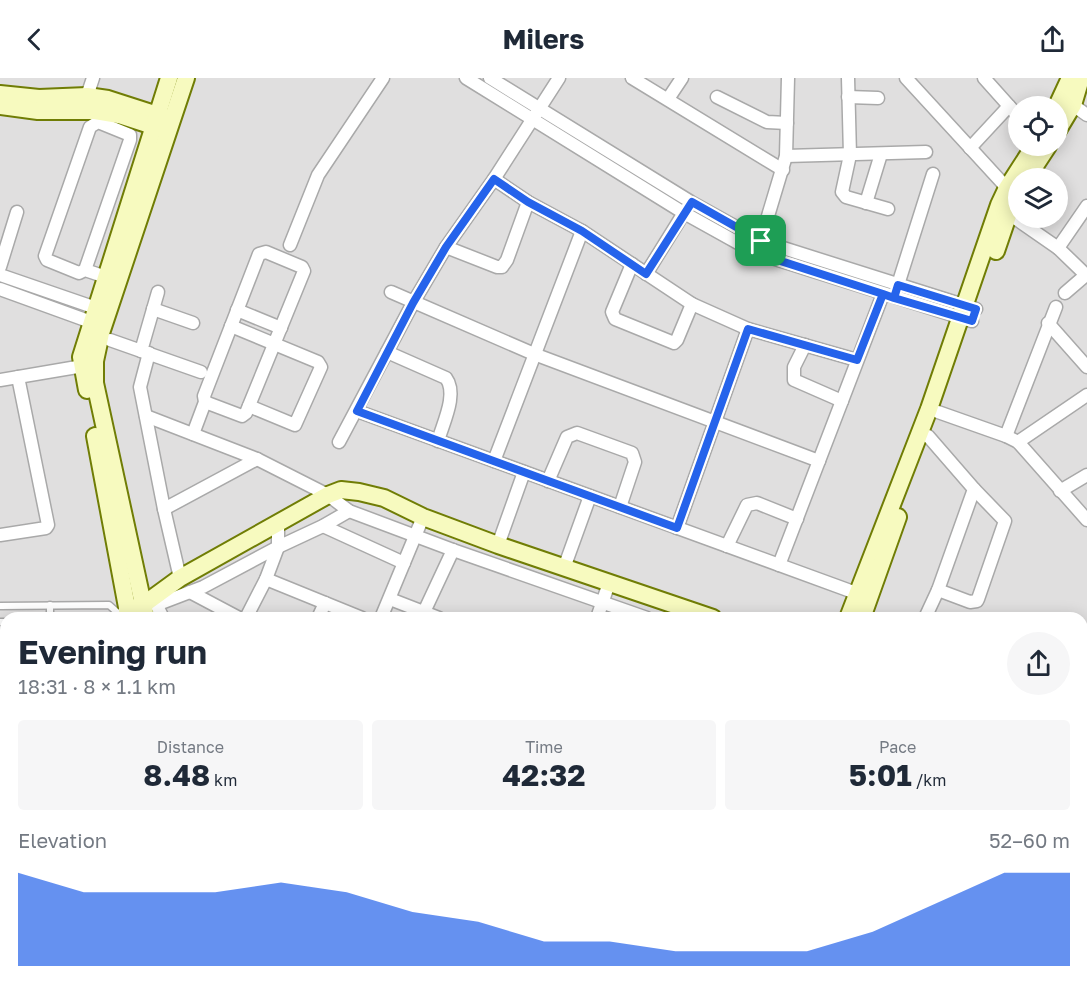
<!DOCTYPE html>
<html lang="en">
<head>
<meta charset="utf-8">
<style>
	:root { --surface:#fff; --page:#f6f6f7; --text:#1f2937; --muted:#747a83; --accent:#2563eb }
	body { margin:0; font-family:"Golos Text",sans-serif; background:var(--page); color:var(--text); height:100vh; display:flex; flex-direction:column; font-size:22px; white-space:nowrap }
	* { box-sizing:border-box; margin:0 }
	p { font-size:20px; color:var(--muted) }
	.icon { flex:none; width:33px; height:33px; fill:none; stroke:currentColor; stroke-width:2; stroke-linecap:round; stroke-linejoin:round }
	.map { position:relative; flex:1; overflow:hidden }
	.sheet { position:absolute; left:0px; top:534px; width:1088px; height:386px; display:flex; flex-direction:column; background:var(--surface); border-radius:18px 18px 0 0; box-shadow:0 3px 15px #0003 }
	.sheet>* { flex:none }
	.buttons { position:absolute; left:1008px; top:18px; display:grid; gap:12px }
	.buttons a { display:grid; place-items:center; width:60px; height:60px; border-radius:50%; background:var(--surface); box-shadow:0 3px 15px #0003; font-size:30px }
	.pin { position:absolute; display:grid; place-items:center; width:51px; height:51px; color:#fff; margin:-26px; border-radius:12px; box-shadow:0 3px 9px #0006 }
	.round { display:grid; place-items:center; flex:none; width:63px; height:63px; border-radius:32px; background:var(--page) }
	.headline { display:flex; align-items:center; justify-content:space-between; height:102px; padding:0 18px }
	h1 { font-size:33px; font-weight:700; line-height:45px }
	.figures { display:grid; grid-template-columns:repeat(3,1fr); gap:9px; height:102px; padding:6px 18px }
	.figures div { display:grid; align-content:center; border-radius:6px; background:var(--page); text-align:center }
	.figures b { font-size:30px; font-weight:700 }
	.figures small { font-size:16px; font-weight:400 }
	.figures p { font-size:16px }
	.chart { height:168px; padding:12px 18px }
	.chart p { display:flex; justify-content:space-between }
	.chart svg { width:100%; height:108px; margin-top:6px; fill:var(--accent); opacity:.7 }
	header { display:flex; justify-content:space-between; align-items:center; height:78px; padding:0 18px; background:var(--surface); font-size:27px; font-weight:700 }
	.map>svg:first-child { display:block }
</style>
</head>
<body>
<header><svg class="icon" aria-label="back" viewBox="0 0 24 24"><path d="M15 5l-7 7 7 7"/></svg>Milers<svg class="icon" aria-label="share" viewBox="0 0 24 24"><path d="M12 15V3M7 8l5-5 5 5M5 13v7h14v-7"/></svg></header>
<div class="map">
<svg width="1087" height="919" viewBox="0 0 1087 919">
	<rect width="100%" height="100%" fill="#f2efe9"/>
	<path fill="#e0dfdf" fill-rule="evenodd" d="M0,0H1087V919H0ZM1018,28H1058V68H1018ZM1018,100H1058V140H1018ZM6,540H1082V914H6Z"/>
	<g fill="none" stroke-linecap="round" stroke-linejoin="round">
		<g stroke="#a9a9a9" stroke-width="9">
			<g id="lane">
				<polyline points="50,527 50,540"/>
				<polyline points="0,528 109,527 118,535"/>
				<polyline points="0,544 6,544"/>
				<polyline points="0,563 6,563"/>
				<polyline points="0,684 6,683"/>
			</g>
		</g>
		<g stroke="#a9a9a9" stroke-width="15">
			<g id="street">
				<polyline points="466,0 684,135 756,175 972,243"/>
				<polyline points="490,0 691,124 761,163 976,231"/>
				<polyline points="632,0 783,92"/>
				<polyline points="848,0 850,77 842,114 846,119 888,131"/>
				<polyline points="906,0 1007,110"/>
				<polyline points="984,0 1018,38"/>
				<polyline points="87,18 93,0"/>
				<polyline points="717,19 767,44 787,45"/>
				<polyline points="848,19 878,20"/>
				<polyline points="668,21 682,0"/>
				<polyline points="1073,27 1087,37"/>
				<polyline points="970,70 1009,28"/>
				<polyline points="786,78 926,74"/>
				<polyline points="494,101 528,124 582,153 692,226 748,251 857,282"/>
				<polyline points="866,125 881,76"/>
				<polyline points="1009,136 1058,170 1087,198"/>
				<polyline points="290,167 318,97 383,0"/>
				<polyline points="759,168 786,78 788,0"/>
				<polyline points="446,169 497,189 502,189 507,182 528,124"/>
				<polyline points="1058,170 1087,128"/>
				<polyline points="632,186 612,234 615,241 674,265 677,262 692,226"/>
				<polyline points="0,189 17,134"/>
				<polyline points="85,192 130,62 130,57 98,44 90,49 45,178 47,182 79,195 85,192 106,199"/>
				<polyline points="646,196 687,130"/>
				<polyline points="0,197 96,230"/>
				<polyline points="0,211 91,244"/>
				<polyline points="896,213 933,96"/>
				<polyline points="391,214 534,276 819,383"/>
				<polyline points="1065,215 1087,196"/>
				<polyline points="153,231 193,245"/>
				<polyline points="237,232 281,250"/>
				<polyline points="1048,245 1087,289"/>
				<polyline points="231,248 318,284 321,289 295,347 249,328"/>
				<polyline points="110,262 201,294"/>
				<polyline points="805,267 794,289 794,302 842,323"/>
				<polyline points="141,273 158,214"/>
				<path d="M387,274L446,300C458,316 443,345 438,363"/>
				<polyline points="149,275 140,309 164,431 180,500"/>
				<polyline points="0,302 83,288"/>
				<polyline points="357,333 856,515"/>
				<polyline points="938,334 1006,358 1018,364 1087,442"/>
				<polyline points="146,338 257,381 328,417 349,433 453,472 647,540"/>
				<polyline points="193,356 205,324 204,318 259,176 266,174 302,189 304,193 246,335 242,338 205,324"/>
				<polyline points="1006,358 1056,229"/>
				<polyline points="339,364 413,225 446,169 494,101 559,0"/>
				<polyline points="1018,364 1087,317"/>
				<polyline points="494,383 582,153"/>
				<polyline points="548,403 567,359 577,355 632,375 635,384 620,429"/>
				<polyline points="1060,413 1087,397"/>
				<polyline points="164,431 257,381"/>
				<polyline points="323,448 404,485"/>
				<polyline points="677,450 748,251"/>
				<polyline points="0,457 46,450 48,447 18,299"/>
				<polyline points="498,467 524,394"/>
				<polyline points="727,468 747,427 757,425 797,441"/>
				<polyline points="779,487 883,216"/>
				<polyline points="564,490 590,418"/>
				<polyline points="266,501 362,540"/>
				<polyline points="938,512 970,524 977,523 978,521 1005,443 974,411"/>
				<polyline points="190,514 239,540"/>
				<polyline points="153,520 163,540"/>
				<polyline points="390,521 439,540"/>
				<polyline points="156,527 203,509 278,469 323,448 349,433"/>
				<polyline points="246,540 266,501 278,469 278,446"/>
				<polyline points="318,540 325,525"/>
				<polyline points="381,540 423,439"/>
				<polyline points="415,540 424,534 453,472"/>
				<polyline points="597,540 609,505"/>
				<polyline points="925,540 938,512 974,411 928,358"/>
				<polyline points="1082,600 1087,602"/>
				<polyline points="1082,670 1087,672"/>
				<polyline points="1082,699 1087,702"/>
				<polyline points="1082,765 1087,768"/>
				<polyline points="0,846 6,837"/>
				<polyline points="0,883 6,887"/>
				<polyline points="43,914 51,919"/>
				<polyline points="279,914 280,919"/>
				<polyline points="338,914 339,919"/>
				<polyline points="394,914 395,919"/>
				<polyline points="453,914 454,919"/>
				<polyline points="475,914 487,919"/>
				<polyline points="684,914 696,919"/>
				<polyline points="750,914 751,919"/>
				<polyline points="804,914 806,919"/>
				<polyline points="114,919 118,914"/>
				<polyline points="195,919 198,914"/>
				<polyline points="561,919 565,914"/>
				<polyline points="579,919 580,914"/>
				<polyline points="633,919 634,914"/>
			</g>
		</g>
		<g stroke="#707d05" stroke-width="20">
			<g id="secondary">
				<polyline points="0,16 39,20 87,18 108,21 167,40"/>
				<polyline points="0,28 38,33 95,33 119,37 162,51"/>
				<polyline points="1057,28 1070,0"/>
				<polyline points="1058,52 1073,27 1081,0"/>
				<polyline points="1027,100 1048,68"/>
				<polyline points="996,173 1009,135 1018,115"/>
				<polyline points="87,312 81,279 169,0"/>
				<polyline points="95,358 129,540"/>
				<polyline points="127,532 143,527 180,500 328,417 341,412 359,414 384,420 423,439 498,467 713,540"/>
				<polyline points="146,540 95,305 95,283 101,255 186,0"/>
				<polyline points="848,540 929,331 999,127 1007,110 1034,68"/>
				<polyline points="862,540 898,439"/>
				<polyline points="213,914 215,919"/>
				<polyline points="232,914 233,919"/>
				<polyline points="854,914 856,919"/>
				<polyline points="869,914 870,919"/>
			</g>
		</g>
		<use href="#lane" stroke="#fff" stroke-width="6"/>
		<use href="#street" stroke="#fff" stroke-width="12"/>
		<use href="#secondary" stroke="#f7fabf" stroke-width="16"/>
	</g>
	<g fill="none" stroke-linecap="round" stroke-linejoin="round">
		<g stroke="#fff" stroke-width="12">
			<polyline id="route" points="761,163 692,124 646,196 582,153 528,124 494,101 446,169 413,225 357,333 677,450 748,251 857,282 883,216 894,220 962,240 972,243 976,231 898,207 894,220 883,216 756,175 761,163"/>
		</g>
		<use href="#route" stroke="#2563eb" stroke-width="8"/>
	</g>
</svg>
<div class="buttons">
<a><svg class="icon" aria-label="locate" viewBox="0 0 24 24"><circle cx="12" cy="12" r="6"/><path d="M12 2v4M12 18v4M2 12h4M18 12h4"/></svg></a>
<a><svg class="icon" aria-label="layers" viewBox="0 0 24 24"><path d="M12 4l9 5-9 5-9-5zM3 14l9 5 9-5"/></svg></a>
</div>
<div class="pin" style="left:761px;top:163px;background:#1e9e55"><svg class="icon" aria-label="arrive" viewBox="0 0 24 24"><path d="M6 21V4h12l-3 4 3 4H6"/></svg></div>
<section class="sheet">
<div class="headline"><div><h1>Evening run</h1><p>18:31 · 8 × 1.1 km</p></div><a class="round"><svg class="icon" aria-label="share" viewBox="0 0 24 24"><path d="M12 15V3M7 8l5-5 5 5M5 13v7h14v-7"/></svg></a></div>
<div class="figures">
<div><p>Distance</p><b>8.48<small> km</small></b></div>
<div><p>Time</p><b>42:32</b></div>
<div><p>Pace</p><b>5:01<small> /km</small></b></div>
</div>
<div class="chart"><p><span>Elevation</span>52–60 m</p>
<svg viewBox="0 0 160 44" preserveAspectRatio="none"><path d="M0 44V6L10 14L20 14L30 14L40 10L50 14L60 22L70 26L80 34L90 34L100 38L110 38L120 38L130 30L140 18L150 6L160 6V44z"/></svg>
</div>
</section>
</div>
</body>
</html>
